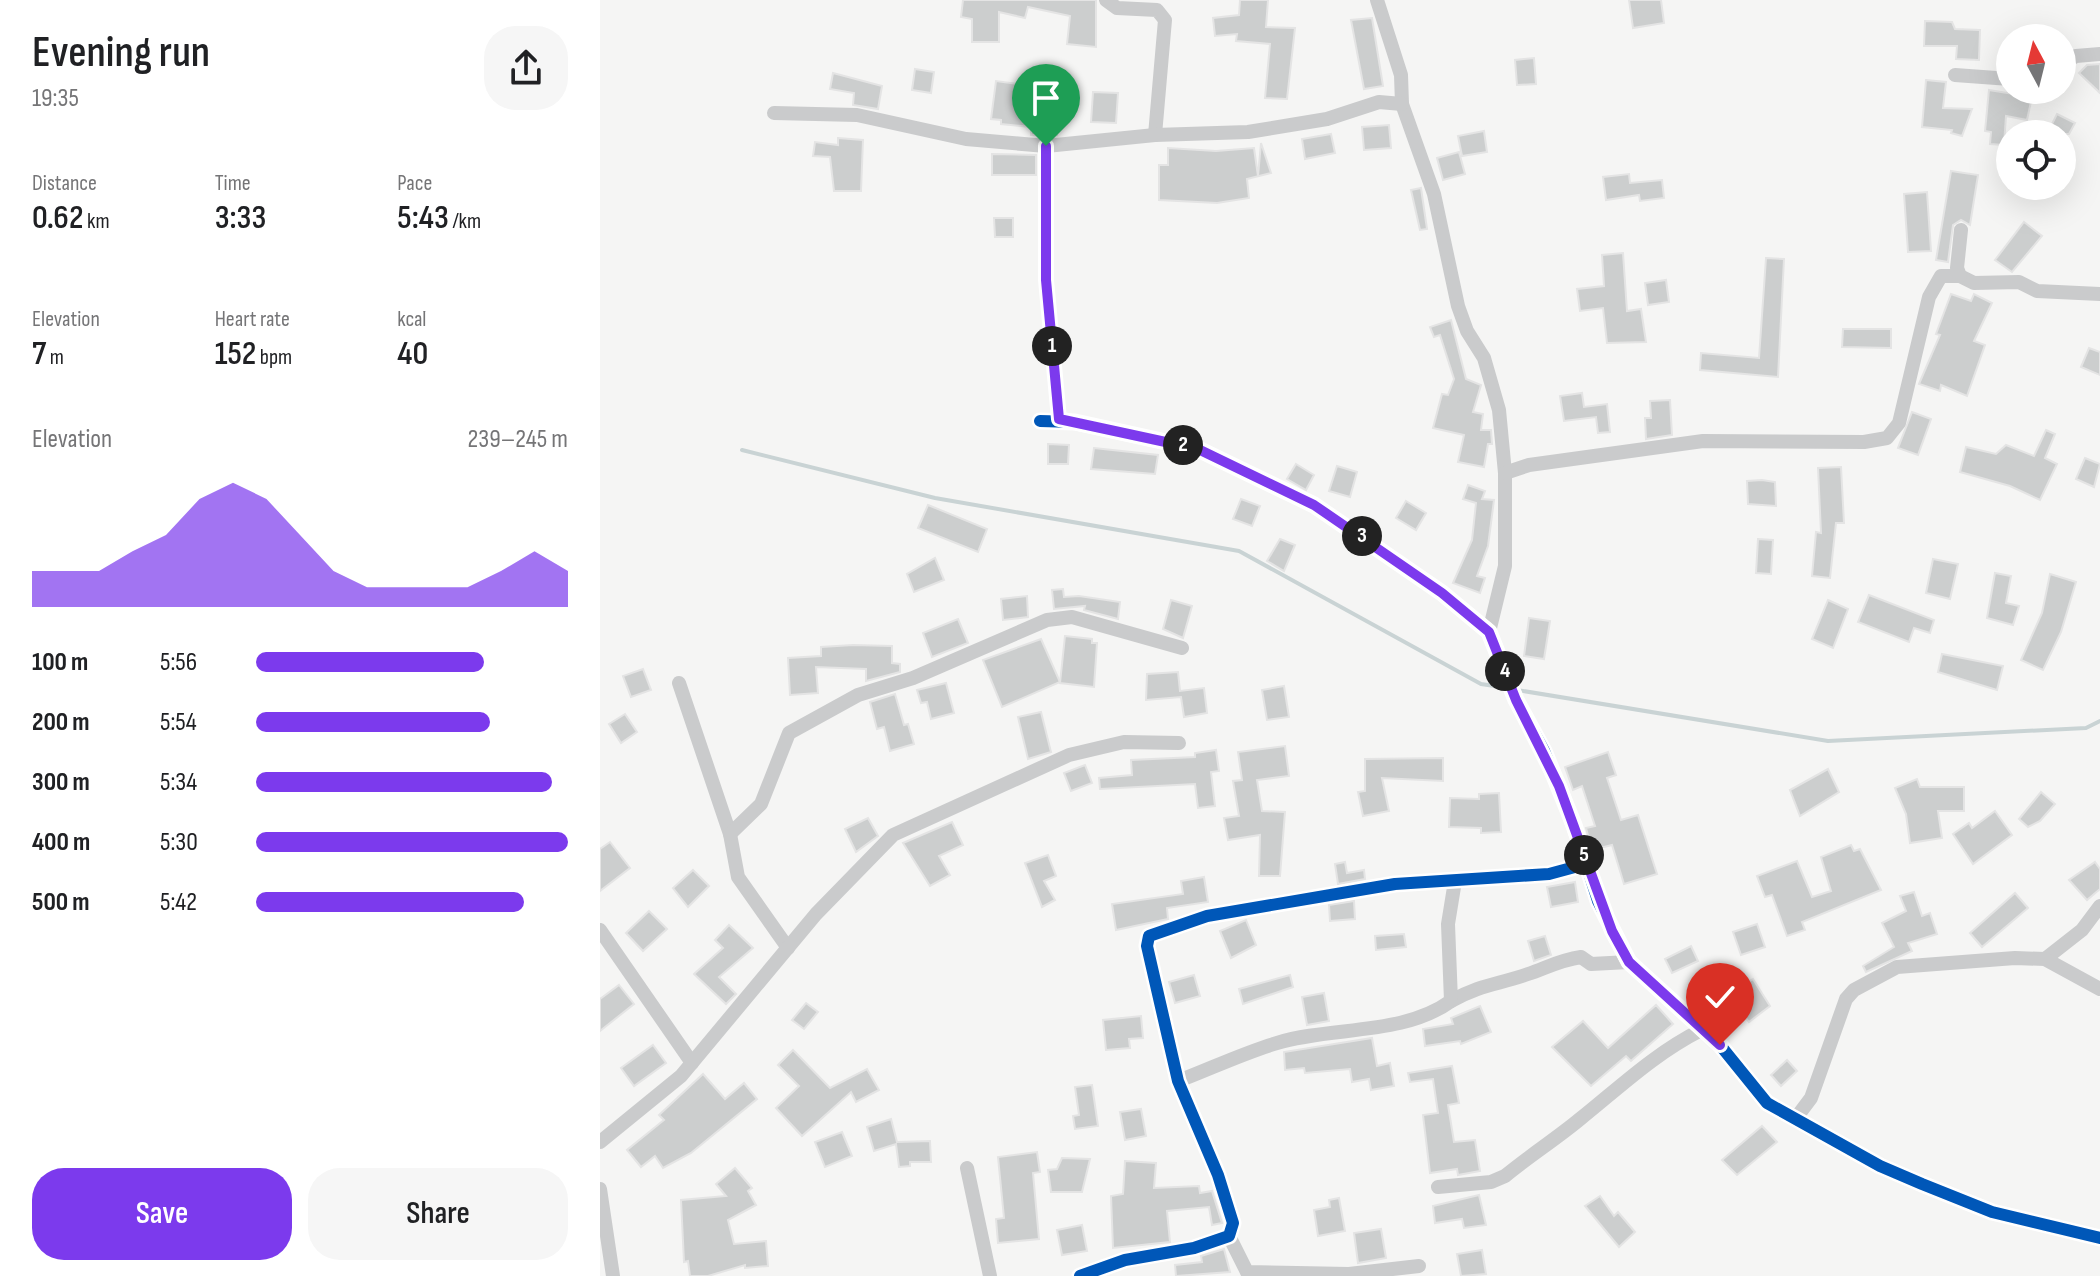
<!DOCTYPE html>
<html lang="en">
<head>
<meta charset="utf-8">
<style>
	:root { --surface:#fff; --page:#f6f6f6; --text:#202124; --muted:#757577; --accent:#7c3aed }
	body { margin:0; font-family:"Sofia Sans Condensed",sans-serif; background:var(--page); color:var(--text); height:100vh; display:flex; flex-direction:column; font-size:30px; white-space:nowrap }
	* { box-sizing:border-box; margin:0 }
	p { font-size:26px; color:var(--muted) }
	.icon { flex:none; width:44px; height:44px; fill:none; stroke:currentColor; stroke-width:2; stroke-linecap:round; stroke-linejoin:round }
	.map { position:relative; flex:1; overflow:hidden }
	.sheet { display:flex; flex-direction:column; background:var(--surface); width:600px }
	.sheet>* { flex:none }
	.needle { width:52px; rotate:353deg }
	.buttons { position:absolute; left:1396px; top:24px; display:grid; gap:16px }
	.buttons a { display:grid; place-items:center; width:80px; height:80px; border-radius:50%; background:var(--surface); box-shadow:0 8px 32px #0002; font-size:40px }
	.pin { position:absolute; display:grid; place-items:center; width:68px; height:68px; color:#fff; margin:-82px -34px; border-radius:50% 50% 50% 0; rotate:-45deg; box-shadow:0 0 8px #0007 }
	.pin .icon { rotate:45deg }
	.km { position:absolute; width:40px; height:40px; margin:-20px; border-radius:50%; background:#222; color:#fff; font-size:22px; line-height:40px; text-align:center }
	.round { display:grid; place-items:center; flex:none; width:84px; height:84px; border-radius:32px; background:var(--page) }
	.overview { display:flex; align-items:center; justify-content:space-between; height:136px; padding:0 32px }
	h1 { font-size:44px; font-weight:600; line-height:60px }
	.figures { display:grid; grid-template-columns:repeat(3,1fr); gap:12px; height:136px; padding:8px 32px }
	.figures div { display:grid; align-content:center }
	.figures b { font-size:34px; font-weight:600 }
	.figures small { font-size:22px; font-weight:400 }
	.figures p { font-size:22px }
	.chart { height:224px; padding:16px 32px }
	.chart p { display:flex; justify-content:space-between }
	.chart svg { width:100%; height:144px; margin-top:8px; fill:var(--accent); opacity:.7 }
	.action { display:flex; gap:16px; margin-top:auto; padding:16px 32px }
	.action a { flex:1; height:92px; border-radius:32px; background:var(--accent); color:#fff; font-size:32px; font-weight:600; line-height:92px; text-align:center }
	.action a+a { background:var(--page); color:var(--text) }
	ul { padding:0 32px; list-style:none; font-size:26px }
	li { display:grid; grid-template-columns:128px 96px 1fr; align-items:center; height:60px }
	li i { height:20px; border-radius:10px; background:var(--accent) }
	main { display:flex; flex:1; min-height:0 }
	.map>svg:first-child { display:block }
</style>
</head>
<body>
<main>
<section class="sheet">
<div class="overview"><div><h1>Evening run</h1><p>19:35</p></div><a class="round"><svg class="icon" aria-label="share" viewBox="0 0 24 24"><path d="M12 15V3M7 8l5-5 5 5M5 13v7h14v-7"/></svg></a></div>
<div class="figures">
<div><p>Distance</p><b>0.62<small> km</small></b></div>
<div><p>Time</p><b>3:33</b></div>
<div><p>Pace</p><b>5:43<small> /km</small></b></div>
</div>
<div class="figures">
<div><p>Elevation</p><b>7<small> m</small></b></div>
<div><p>Heart rate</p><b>152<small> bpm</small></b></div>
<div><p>kcal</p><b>40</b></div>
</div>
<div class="chart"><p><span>Elevation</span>239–245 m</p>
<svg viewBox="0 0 160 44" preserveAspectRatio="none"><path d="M0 44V33L10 33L20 33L30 27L40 22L50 11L60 6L70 11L80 22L90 33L100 38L110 38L120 38L130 38L140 33L150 27L160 33V44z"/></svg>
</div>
<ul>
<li><b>100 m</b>5:56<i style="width:73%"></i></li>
<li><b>200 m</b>5:54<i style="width:75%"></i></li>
<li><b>300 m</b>5:34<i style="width:95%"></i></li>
<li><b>400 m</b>5:30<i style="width:100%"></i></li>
<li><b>500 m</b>5:42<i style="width:86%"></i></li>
</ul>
<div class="action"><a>Save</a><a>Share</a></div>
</section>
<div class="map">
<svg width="1500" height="1276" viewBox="0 0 1500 1276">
	<rect width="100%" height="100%" fill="#f5f5f4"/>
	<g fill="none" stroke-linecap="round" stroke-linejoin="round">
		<g stroke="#c9d3d4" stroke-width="4">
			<polyline points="142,450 335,498 639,551 881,684 908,688"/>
			<polyline points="917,690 1228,741 1486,728 1500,721"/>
		</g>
	</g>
	<g fill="#cccece" stroke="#e4e4e4" stroke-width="2">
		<polygon points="363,0 496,0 496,47 467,44 470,16 428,7 425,18 399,12 399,42 372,42 372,19 361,17"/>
		<polygon points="640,0 668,0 666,27 695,28 687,99 665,98 670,44 636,41 637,34 615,36 613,18 639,15"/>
		<polygon points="1029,0 1061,0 1064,23 1033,28"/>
		<polygon points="772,18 783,86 764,89 751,20"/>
		<polygon points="1325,21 1352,22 1355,29 1380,30 1379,60 1356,59 1357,46 1324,46"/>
		<polygon points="934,58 936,84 917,85 915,60"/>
		<polygon points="1500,64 1500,93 1479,73 1487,65"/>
		<polygon points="315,69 334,72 331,93 312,90"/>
		<polygon points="233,73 282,86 278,109 253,105 254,93 230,89"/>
		<polygon points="434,79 459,79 457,135 431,135 431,127 401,124 401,120 391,119 396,81 434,86"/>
		<polygon points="1326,80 1346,82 1343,108 1372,109 1362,136 1351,133 1352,130 1322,127"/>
		<polygon points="1389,90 1432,97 1427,120 1406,116 1404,145 1390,144 1391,132 1385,131"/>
		<polygon points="493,92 518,93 516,123 491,122"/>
		<polygon points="1457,114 1475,123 1469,134 1447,134"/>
		<polygon points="789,125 791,148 764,150 762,127"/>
		<polygon points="884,131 887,152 862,156 858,136"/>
		<polygon points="731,134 735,153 705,159 702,139"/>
		<polygon points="238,138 263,140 261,191 234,191 230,157 213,156 215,142 238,145"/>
		<polygon points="661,143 671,173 647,179 649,198 617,203 559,200 559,165 568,165 568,148 616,151 654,148 658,176"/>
		<polygon points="859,152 865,174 843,180 837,158"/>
		<polygon points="392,154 436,155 436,175 392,175"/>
		<polygon points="1351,171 1378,175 1370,225 1361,220 1353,225 1348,262 1336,260"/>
		<polygon points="1029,174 1030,183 1062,180 1064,198 1040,201 1039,195 1006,200 1003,177"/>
		<polygon points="821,188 827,229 820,230 811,190"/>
		<polygon points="1327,192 1331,251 1308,252 1304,194"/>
		<polygon points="394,218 413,218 413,237 395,237"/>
		<polygon points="1424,222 1442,236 1412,272 1395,260"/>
		<polygon points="1023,253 1027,311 1041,309 1046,342 1007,343 1003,308 980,311 977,289 1004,286 1002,255"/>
		<polygon points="1166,258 1184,259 1178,377 1100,370 1101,353 1159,358"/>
		<polygon points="1066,280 1069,302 1048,305 1045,283"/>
		<polygon points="1351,294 1371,301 1374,294 1392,303 1374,341 1385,345 1367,396 1341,385 1340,391 1319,384 1340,335 1336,334"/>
		<polygon points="851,320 866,379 881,385 873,412 883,414 881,430 891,430 892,444 888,444 884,467 858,462 864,435 833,428 842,394 848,395 854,379 840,335 834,337 830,327"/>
		<polygon points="1243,329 1291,329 1291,348 1242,347"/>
		<polygon points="1489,348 1500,352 1500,375 1481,367"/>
		<polygon points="982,393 984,407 1007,404 1010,432 998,433 996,417 964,421 960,396"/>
		<polygon points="1070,400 1072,435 1046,439 1045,418 1051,418 1050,401"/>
		<polygon points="1312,412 1331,419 1318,455 1298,448"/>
		<polygon points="1446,430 1455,434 1445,458 1457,464 1440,500 1410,486 1360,472 1366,447 1396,454 1406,445 1434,456"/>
		<polygon points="448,444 469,445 468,464 448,464"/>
		<polygon points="494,448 558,455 555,474 491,469"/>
		<polygon points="1485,458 1500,464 1494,487 1476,479"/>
		<polygon points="696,464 714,475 706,490 687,479"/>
		<polygon points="737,466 757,472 750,497 729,491"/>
		<polygon points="1241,467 1244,523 1236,523 1230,578 1212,576 1216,532 1221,533 1218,468"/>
		<polygon points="1162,480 1175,482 1176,506 1148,504 1147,481"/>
		<polygon points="868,485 885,491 882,499 894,500 888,546 877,576 885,578 880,593 853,583 872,540 876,503 863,499"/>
		<polygon points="641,499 660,506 652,526 633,519"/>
		<polygon points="806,501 826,513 816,530 796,518"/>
		<polygon points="328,505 387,529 378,552 318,528"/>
		<polygon points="680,539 695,545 684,571 667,561"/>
		<polygon points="1158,539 1173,540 1171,574 1156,573"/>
		<polygon points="335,558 344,580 314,592 307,574"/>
		<polygon points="1333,559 1358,564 1350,599 1326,593"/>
		<polygon points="1395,573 1411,576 1406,603 1419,606 1413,625 1387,618"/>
		<polygon points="1450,574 1476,582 1461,632 1443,670 1421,660 1442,613"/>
		<polygon points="463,589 464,597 479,596 520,602 518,619 484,610 485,606 454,609 452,590"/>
		<polygon points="1269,595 1334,620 1330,633 1314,628 1309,642 1258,622"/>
		<polygon points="427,596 428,617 403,620 401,599"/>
		<polygon points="571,600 592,606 583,638 563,629"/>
		<polygon points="1228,600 1248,609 1233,648 1212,639"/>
		<polygon points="929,618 950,621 944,659 924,656"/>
		<polygon points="358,619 368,643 332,657 323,633"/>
		<polygon points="465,636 492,639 492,643 497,643 494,687 460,683"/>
		<polygon points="441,639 460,682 402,707 383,660"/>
		<polygon points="253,645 292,646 292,663 300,664 300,672 266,681 266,669 216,667 218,693 190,695 188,658 221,656 221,647"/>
		<polygon points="1342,654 1403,666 1397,690 1338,672"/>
		<polygon points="43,669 51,690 31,697 23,676"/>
		<polygon points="578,672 580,691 604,688 607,713 584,717 581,697 546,700 547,674"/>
		<polygon points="346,683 354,713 331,719 327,702 321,703 317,690"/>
		<polygon points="684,686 689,717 667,720 662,690"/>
		<polygon points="295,694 304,725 308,724 314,744 290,751 284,727 277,729 270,702"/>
		<polygon points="441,712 451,752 428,759 418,717"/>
		<polygon points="25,714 37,732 21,743 9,724"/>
		<polygon points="685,746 689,776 657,780 662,811 685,812 680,876 659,876 660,835 628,840 624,818 639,816 633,781 642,780 638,752"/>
		<polygon points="616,750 619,771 611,772 615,806 598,808 595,784 500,789 499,778 532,775 531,760 595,757 595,753"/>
		<polygon points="1008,752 1016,775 1007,778 1021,820 1038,815 1057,874 1024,884 1012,845 992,850 986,828 995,826 982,786 973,790 965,767"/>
		<polygon points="843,758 843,781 782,778 789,811 763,816 758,792 765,791 765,759"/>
		<polygon points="485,765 492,783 471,791 464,773"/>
		<polygon points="1228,769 1239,792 1200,816 1190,790"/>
		<polygon points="1317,779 1320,787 1364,787 1364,811 1338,811 1342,838 1310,843 1306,814 1295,788"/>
		<polygon points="1441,792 1455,804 1440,821 1428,827 1419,819"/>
		<polygon points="899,793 901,832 881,833 881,828 849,827 850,798 879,799 879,794"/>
		<polygon points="1395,811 1412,835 1373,864 1353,834 1369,823 1372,828"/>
		<polygon points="268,818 278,836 256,852 245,829"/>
		<polygon points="352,822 363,845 339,856 350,875 330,886 303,843"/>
		<polygon points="10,842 30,868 0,891 0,849"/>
		<polygon points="1251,845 1254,851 1260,849 1281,890 1202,922 1205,930 1187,936 1172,895 1165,897 1157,876 1197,861 1212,897 1231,891 1221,857"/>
		<polygon points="448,855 456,876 444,881 455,900 442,907 425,863"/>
		<polygon points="745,862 747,873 764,870 765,879 738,884 735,864"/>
		<polygon points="1495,862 1500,869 1500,889 1487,900 1469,880"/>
		<polygon points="93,870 109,886 88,907 73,888"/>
		<polygon points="604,877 608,902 567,908 568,919 516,930 512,904 583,894 581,881"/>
		<polygon points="975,882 978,902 951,907 947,887"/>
		<polygon points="1314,892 1322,916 1330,913 1337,934 1308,943 1312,951 1266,972 1263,966 1294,947 1282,923 1306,911 1300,896"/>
		<polygon points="1415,893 1428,908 1382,947 1370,933"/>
		<polygon points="754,901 755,919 730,921 729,905"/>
		<polygon points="49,911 67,929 43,951 26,933"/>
		<polygon points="646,920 656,945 631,958 620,931"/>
		<polygon points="1157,924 1165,947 1141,955 1133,932"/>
		<polygon points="129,925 153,948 119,977 136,994 126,1004 94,974 123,948 115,940"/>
		<polygon points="804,934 806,947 776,950 775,936"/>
		<polygon points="945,936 951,955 934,961 928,941"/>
		<polygon points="1091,946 1098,961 1072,973 1065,959"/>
		<polygon points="594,975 600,996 575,1003 569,982"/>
		<polygon points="690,975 693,987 643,1004 639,989"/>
		<polygon points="1153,979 1170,1006 1149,1022 1127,993"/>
		<polygon points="19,985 34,1004 0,1031 0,999"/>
		<polygon points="724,993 729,1021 707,1025 702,997"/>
		<polygon points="206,1003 218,1012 204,1029 192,1020"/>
		<polygon points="1056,1005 1073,1024 1031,1061 1026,1056 991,1086 952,1047 983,1021 1008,1048"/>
		<polygon points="880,1006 891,1032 861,1044 860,1041 825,1046 823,1029 853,1024 851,1018"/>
		<polygon points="541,1016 543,1038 529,1039 530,1048 506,1050 503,1020"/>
		<polygon points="772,1038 777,1066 790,1063 794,1086 771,1090 769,1079 752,1082 750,1069 705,1073 704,1068 685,1070 684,1052"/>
		<polygon points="53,1045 66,1063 34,1086 21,1068"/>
		<polygon points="193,1050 230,1088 267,1069 279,1090 256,1102 251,1092 202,1136 176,1108 199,1086 178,1065"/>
		<polygon points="1187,1060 1197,1071 1181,1086 1171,1075"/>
		<polygon points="852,1066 859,1103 848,1105 854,1142 875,1140 880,1171 858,1175 857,1169 830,1173 823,1115 838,1113 833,1079 810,1082 808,1073"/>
		<polygon points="103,1074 125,1099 144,1083 157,1099 91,1153 63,1168 55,1156 41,1167 27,1150 64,1120 59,1115"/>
		<polygon points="492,1085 498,1126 475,1129 473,1116 479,1115 475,1087"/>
		<polygon points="541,1109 546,1136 525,1140 520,1112"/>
		<polygon points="291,1119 297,1142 330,1141 331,1162 310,1162 310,1166 299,1167 296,1144 274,1151 267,1127"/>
		<polygon points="1162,1126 1177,1142 1137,1175 1122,1160"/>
		<polygon points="242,1132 252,1156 225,1167 215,1142"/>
		<polygon points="437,1152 440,1172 433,1173 439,1239 398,1243 396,1219 404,1218 398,1157"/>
		<polygon points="462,1158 490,1159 482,1192 451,1192 448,1170 457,1169"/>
		<polygon points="525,1161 556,1163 554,1188 599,1186 600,1193 612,1191 622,1223 612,1225 609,1207 567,1211 570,1242 513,1248 511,1196 523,1194"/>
		<polygon points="135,1168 152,1188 148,1191 156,1205 128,1220 134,1244 166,1241 168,1266 145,1268 145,1265 108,1276 90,1276 88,1261 84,1262 81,1200 126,1196 116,1184"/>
		<polygon points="879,1195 886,1225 864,1228 862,1219 835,1223 833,1206"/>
		<polygon points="1000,1196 1014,1216 1018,1212 1035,1232 1019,1247 985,1206"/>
		<polygon points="739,1198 745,1231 718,1236 714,1210 730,1207 729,1200"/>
		<polygon points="482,1225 487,1251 462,1255 457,1230"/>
		<polygon points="781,1229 786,1258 758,1263 754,1233"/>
		<polygon points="624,1249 630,1272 576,1276 575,1265 602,1262 601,1256"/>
		<polygon points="882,1250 886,1274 861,1276 857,1254"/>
	</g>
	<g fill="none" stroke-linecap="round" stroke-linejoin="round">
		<g stroke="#cacbcc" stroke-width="14">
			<polyline points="506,0 517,8 557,10 565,20 555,135"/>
			<polyline points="777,0 801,75 802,104 834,194 858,306 867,331 884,358 899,410 905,473 905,566 889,632"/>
			<polyline points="1462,64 1476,56 1500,54"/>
			<polyline points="1355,75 1410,79"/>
			<polyline points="174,113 257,115 366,139 446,146 555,135 648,132 727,119 779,102 802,104"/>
			<polyline points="446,146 446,280 459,419"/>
			<polyline points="1361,230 1357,268 1360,276 1374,283 1419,282 1437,291 1500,294"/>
			<polyline points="440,421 475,422 598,449 714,505 842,593 889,632 916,700 944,751 974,825 998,901 1029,962 1120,1045 1167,1103 1280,1166 1322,1184 1392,1212 1500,1238"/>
			<polyline points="905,473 929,465 1103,441 1264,442 1287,438 1299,423 1329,297 1341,276 1360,276"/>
			<polyline points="79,683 130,834 138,877 188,948"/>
			<polyline points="130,834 161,804 189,733 258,695 313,678 447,620 472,617 582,648"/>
			<polyline points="0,930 92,1063"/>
			<polyline points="1445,959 1482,930 1500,906"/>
			<path d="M851,1001C882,984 896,985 928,974C946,968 960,960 981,957L991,964L1029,962"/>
			<path d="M578,1081C610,1069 643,1053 677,1043C732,1026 803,1036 851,1001L848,924L855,881"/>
			<polyline points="1196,1118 1211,1098 1246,999 1254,990 1297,967 1415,958 1445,959 1500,989"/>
			<polyline points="0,1142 81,1076 216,914 293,835 469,755 524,742 579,743"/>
			<polyline points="367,1168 390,1276"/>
			<path d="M838,1187L891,1182L905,1176C929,1156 956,1139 980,1119C1020,1087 1054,1054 1101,1030"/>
			<polyline points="0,1189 13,1276"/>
			<polyline points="629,1236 647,1272 749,1274 819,1266"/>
			<polyline points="480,1276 525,1260 594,1248 629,1236 633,1223 618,1175 578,1081 547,946 549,936 607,916 795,884 949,874 986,864"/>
		</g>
		<g stroke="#fff" stroke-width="17">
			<g id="cycleway">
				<polyline points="440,421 475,422 598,449 714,505 842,593 889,632 916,700 944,751 974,825 998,901 1029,962 1120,1045 1167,1103 1280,1166 1322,1184 1392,1212 1500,1238"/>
				<polyline points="480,1276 525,1260 594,1248 629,1236 633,1223 618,1175 578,1081 547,946 549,936 607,916 795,884 949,874 986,864"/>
			</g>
		</g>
		<use href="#cycleway" stroke="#0057b8" stroke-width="12"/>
	</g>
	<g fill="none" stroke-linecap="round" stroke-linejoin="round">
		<g stroke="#fff" stroke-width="16">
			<polyline id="route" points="446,146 446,280 459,419 598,449 714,505 842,593 889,632 916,700 959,786 1012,931 1029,962 1120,1045"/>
		</g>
		<use href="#route" stroke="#7c3aed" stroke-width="10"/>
	</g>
</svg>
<div class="buttons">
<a><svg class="needle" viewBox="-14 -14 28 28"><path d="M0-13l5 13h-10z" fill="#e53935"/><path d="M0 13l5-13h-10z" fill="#757577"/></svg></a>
<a><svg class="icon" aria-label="locate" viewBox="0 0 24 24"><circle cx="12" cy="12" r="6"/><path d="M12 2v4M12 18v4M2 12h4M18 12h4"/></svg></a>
</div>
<div class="pin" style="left:446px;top:146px;background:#1e9e55"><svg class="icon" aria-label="arrive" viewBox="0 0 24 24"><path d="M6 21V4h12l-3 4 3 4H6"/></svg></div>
<div class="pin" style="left:1120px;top:1045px;background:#d93025"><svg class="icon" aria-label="check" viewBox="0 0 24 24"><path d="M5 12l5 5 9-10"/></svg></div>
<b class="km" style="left:452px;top:346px">1</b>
<b class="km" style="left:583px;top:445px">2</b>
<b class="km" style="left:762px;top:536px">3</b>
<b class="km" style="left:905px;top:671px">4</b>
<b class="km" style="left:984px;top:855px">5</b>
</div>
</main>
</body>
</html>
